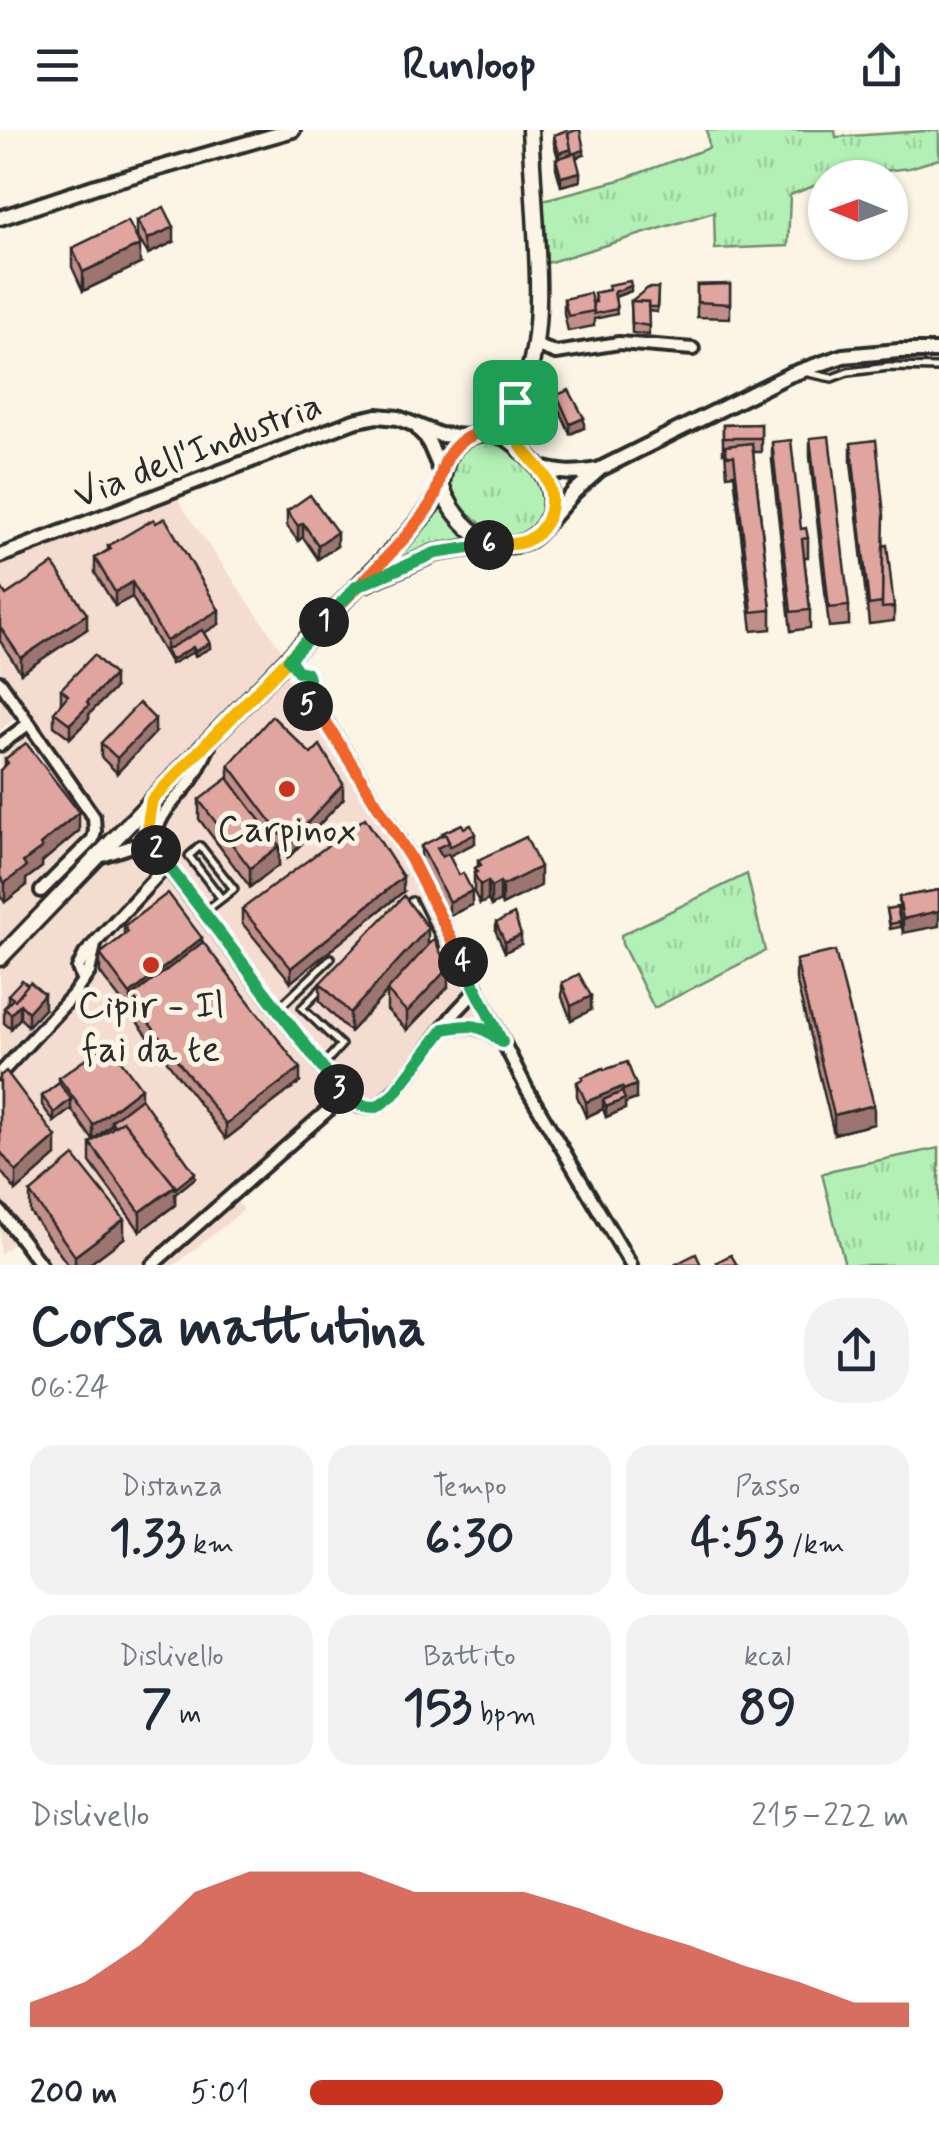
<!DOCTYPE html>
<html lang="it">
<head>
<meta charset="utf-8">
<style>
	:root { --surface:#fff; --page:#f2f2f3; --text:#1f2937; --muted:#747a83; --accent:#c8321e }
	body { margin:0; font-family:Mynerve,sans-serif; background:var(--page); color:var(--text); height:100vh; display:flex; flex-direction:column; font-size:38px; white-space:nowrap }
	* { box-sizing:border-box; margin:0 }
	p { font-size:32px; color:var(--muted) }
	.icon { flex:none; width:55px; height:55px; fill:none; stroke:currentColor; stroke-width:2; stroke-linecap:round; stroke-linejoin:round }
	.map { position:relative; height:1135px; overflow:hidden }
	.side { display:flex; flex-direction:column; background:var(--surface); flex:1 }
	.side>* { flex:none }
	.needle { width:65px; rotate:271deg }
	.controls { position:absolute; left:808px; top:30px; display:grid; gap:20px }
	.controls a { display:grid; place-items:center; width:100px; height:100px; border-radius:50%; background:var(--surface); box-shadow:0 2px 8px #0004; font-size:50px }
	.pin { position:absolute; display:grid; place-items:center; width:85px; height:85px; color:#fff; margin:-42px; border-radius:20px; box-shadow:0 5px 15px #0006 }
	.km { position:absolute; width:50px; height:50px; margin:-25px; border-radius:50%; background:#222; color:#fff; font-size:28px; line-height:50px; text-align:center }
	.round { display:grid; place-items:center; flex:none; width:105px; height:105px; border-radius:40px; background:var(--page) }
	.head { display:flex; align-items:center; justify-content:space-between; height:170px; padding:0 30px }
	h1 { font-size:55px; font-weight:700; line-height:75px }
	.stats { display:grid; grid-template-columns:repeat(3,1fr); gap:15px; height:170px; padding:10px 30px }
	.stats div { display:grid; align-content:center; border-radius:25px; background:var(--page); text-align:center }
	.stats b { font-size:50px; font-weight:700 }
	.stats small { font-size:28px; font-weight:400 }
	.stats p { font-size:28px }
	.chart { height:280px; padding:20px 30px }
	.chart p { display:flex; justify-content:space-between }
	.chart svg { width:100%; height:180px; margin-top:10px; fill:var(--accent); opacity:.7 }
	ul { padding:0 30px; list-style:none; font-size:32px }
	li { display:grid; grid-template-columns:160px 120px 1fr; align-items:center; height:75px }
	li i { height:25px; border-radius:12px; background:var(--accent) }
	header { display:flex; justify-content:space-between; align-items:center; height:130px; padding:0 30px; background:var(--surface); font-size:45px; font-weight:700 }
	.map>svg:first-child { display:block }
</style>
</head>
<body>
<header><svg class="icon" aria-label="menu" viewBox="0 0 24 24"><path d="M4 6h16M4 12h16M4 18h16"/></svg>Runloop<svg class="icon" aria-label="share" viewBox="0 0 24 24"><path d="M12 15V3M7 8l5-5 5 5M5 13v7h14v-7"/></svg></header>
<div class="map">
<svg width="939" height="1135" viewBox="0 0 939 1135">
	<defs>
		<pattern id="grass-tufts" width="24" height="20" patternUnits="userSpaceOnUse" patternTransform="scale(2.5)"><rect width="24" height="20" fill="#b3f0b5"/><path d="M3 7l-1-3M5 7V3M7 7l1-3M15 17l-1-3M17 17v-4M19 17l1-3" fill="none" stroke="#9ace9c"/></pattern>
	</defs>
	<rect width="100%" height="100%" fill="#fcf5e5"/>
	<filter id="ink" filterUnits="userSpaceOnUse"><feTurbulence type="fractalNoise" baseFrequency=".01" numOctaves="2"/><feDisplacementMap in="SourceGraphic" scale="20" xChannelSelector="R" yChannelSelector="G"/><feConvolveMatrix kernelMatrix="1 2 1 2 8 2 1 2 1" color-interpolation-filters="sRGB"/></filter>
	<g filter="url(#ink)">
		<g fill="#f4ddd0">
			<polygon points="176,365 185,381 286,526 0,820 0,624 31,600 21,584 0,600 0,435"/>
			<polygon points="283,541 394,711 420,756 499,914 462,898 436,917 385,984 341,982 236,1071 244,1080 175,1135 27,1135 14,1113 0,1124 0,834 184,648"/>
		</g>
		<g fill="url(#grass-tufts)" stroke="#6f8e70" stroke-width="2.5">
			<polygon points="707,0 835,0 836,7 939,0 939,29 909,38 825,48 825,52 790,65 788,116 715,119 714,82 547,133 543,70 620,50 709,18"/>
			<path d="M486,309C493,310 501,311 508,315C515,319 520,325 525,331C542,350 555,368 536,392C514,419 488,401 469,384C461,377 452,370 449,359C448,354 450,349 451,344C456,319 461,315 486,309Z"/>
			<polygon points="442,377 474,409 432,418 369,450 419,403"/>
			<polygon points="747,744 765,821 654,878 622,814 621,805"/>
			<polygon points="939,1018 939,1135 845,1135 822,1044 832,1040"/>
		</g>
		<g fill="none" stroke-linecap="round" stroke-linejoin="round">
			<g stroke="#2b2b2b" stroke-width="12">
				<g id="service">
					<polyline points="808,243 832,248 848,242 889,237 939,238"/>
					<polyline points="407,776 412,771 435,817"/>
					<polyline points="204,782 234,759 200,716 189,726 221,768"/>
					<polyline points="279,878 331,828"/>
					<polyline points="322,936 341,915 302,878 324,856"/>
				</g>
			</g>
			<g stroke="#2b2b2b" stroke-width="18">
				<g id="minor">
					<polyline points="535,215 556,223 619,213 693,219"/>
					<polyline points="0,552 94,687 95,701 93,709 41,761"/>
					<polyline points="302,572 323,587 411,729 527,959 631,1135"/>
					<polyline points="0,615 28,594"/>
					<path d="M152,671C148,688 145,703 154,719L344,966L360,976L377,977C408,953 426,919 450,889C458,878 469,870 477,858"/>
					<path d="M154,713C157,685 173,673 190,652C198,642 203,628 209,617"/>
					<polyline points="102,726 132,716 154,719"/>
					<polyline points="83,851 78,838 85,824 167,735"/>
					<path d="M444,899C466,895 480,894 498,909"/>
					<polyline points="0,944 73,865 89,842 95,815"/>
					<polyline points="0,1081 41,1135"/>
					<polyline points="152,1135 344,966"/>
				</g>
			</g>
			<g stroke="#2b2b2b" stroke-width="20">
				<g id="tertiary">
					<polyline points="0,88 96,56 293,0"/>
					<polyline points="419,300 427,308 442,343"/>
					<path d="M539,337C559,344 576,344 597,340"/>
					<polyline points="548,392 574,362 600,339 789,245 843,226 899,221 939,221"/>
					<polyline points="0,426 354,291 377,286 398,288 440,305 467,307"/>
				</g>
			</g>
			<g stroke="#2b2b2b" stroke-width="21">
				<g id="secondary">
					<path d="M484,302C548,268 539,163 536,101C534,68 532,34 530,0"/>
					<polyline points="366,453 435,423 492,414"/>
					<path d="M0,828L407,405C419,390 436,374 441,355C445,338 444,327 458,314C473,301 491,300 508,309C517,314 523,322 531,329C583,380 523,446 470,399C456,386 447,373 441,355"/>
				</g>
			</g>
			<polyline stroke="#2b2b2b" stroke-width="2.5" stroke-dasharray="2.5 8" stroke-linecap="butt" points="296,538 306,543 309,549 305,562"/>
			<use href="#service" stroke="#fcf5e5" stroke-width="5"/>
			<use href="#minor" stroke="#fcf5e5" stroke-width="10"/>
			<use href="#tertiary" stroke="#fcf5e5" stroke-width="12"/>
			<use href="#secondary" stroke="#fcf5e5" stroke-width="14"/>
		</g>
		<g fill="#c18e89" stroke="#2b2b2b" stroke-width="2.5">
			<polygon points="554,5 584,25 576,27 580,51 561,56 556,38 556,29 558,28 554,14"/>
			<polygon points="137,91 174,112 148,124 137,106"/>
			<polygon points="72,118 140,134 83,161 72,137"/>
			<polygon points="730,154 730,188 697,187 697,155"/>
			<polygon points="658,158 657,182 648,181 649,205 632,203 631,171"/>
			<polygon points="609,160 631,161 615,167 617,184 594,189 594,196 568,201 564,183 564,169 595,172 594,163"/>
			<polygon points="547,254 535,279 529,276 529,266"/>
			<polygon points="557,265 584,298 570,304 557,275"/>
			<polygon points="761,294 761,322 753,322 771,480 771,499 752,501 734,344 727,345 725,322 723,323 723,295"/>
			<polygon points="810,308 849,476 849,495 829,497 810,327"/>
			<polygon points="772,312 801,399 808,408 808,427 804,427 810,480 810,498 791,501 772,331"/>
			<polygon points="851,313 884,416 894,477 894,491 869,494 851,332"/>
			<polygon points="287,381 337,416 318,429 303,407 298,411 287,396"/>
			<polygon points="108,416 219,494 204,503 210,518 195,526 193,522 171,534 132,467 115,476 95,443 95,428 108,420"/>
			<polygon points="0,456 6,465 87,499 21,543 0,511"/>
			<polygon points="61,559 114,559 89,584 89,589 70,608 54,596 54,582 61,573"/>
			<polygon points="155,603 117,643 101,627 101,613"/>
			<polygon points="5,629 79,701 42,732 42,737 26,749 26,756 5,772 0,766 0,640 5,636"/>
			<polygon points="229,635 343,669 288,728 229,650"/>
			<polygon points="199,670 279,735 250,757 199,689"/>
			<polygon points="464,698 475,713 449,726 472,775 449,786 421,730 421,716"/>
			<polygon points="478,730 540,756 502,775 500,771 491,776 488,770 480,774 474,762 474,743 475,738 478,736"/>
			<polygon points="939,760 903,803 899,782 899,767"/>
			<polygon points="403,762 291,852 242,793 242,779"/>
			<polygon points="887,779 900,792 900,797 890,799"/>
			<polygon points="496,793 521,814 505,822 496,802"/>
			<polygon points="124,796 202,812 300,952 226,1009 100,843 100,824 124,806"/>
			<polygon points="428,817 448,857 407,900 387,880 387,862 350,902 320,872 320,853"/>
			<polygon points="796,830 874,994 834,1004 796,849"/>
			<polygon points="562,853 591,880 571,890 562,867"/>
			<polygon points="8,865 44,879 28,896 20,888 11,899 4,893 4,878 8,874"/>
			<polygon points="603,938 636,969 625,973 625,979 606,987 603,979 586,987 577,966 577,952"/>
			<polygon points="0,946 56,1026 16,1061 0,1040"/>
			<polygon points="59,948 141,968 195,1048 175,1064 175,1075 140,1101 90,1032 90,1013 113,998 111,995 93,1010 71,979 54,992 42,975 42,966 59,953"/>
			<polygon points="30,1063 124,1108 88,1135 68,1135 30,1082"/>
		</g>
		<g fill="#9d746f" stroke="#2b2b2b" stroke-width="2.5">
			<polygon points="572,19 584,20 584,25 559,33 559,23"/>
			<polygon points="580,42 580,51 561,56 561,47"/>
			<polygon points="174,97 174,112 148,124 148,109"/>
			<polygon points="140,115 140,134 83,161 83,142"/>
			<polygon points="631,156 631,161 614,167 614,162"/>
			<polygon points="547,244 547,254 535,279 535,269"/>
			<polygon points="584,288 584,298 570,304 570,294"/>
			<polygon points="303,393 303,407 298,411 298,396"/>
			<polygon points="337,402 337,416 318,429 318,415"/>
			<polygon points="132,452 132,467 115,476 115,462"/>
			<polygon points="219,480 219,494 168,524 166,520 166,511"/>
			<polygon points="87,484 87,499 21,543 21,528"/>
			<polygon points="210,513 210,518 195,526 195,521"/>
			<polygon points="193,517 193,522 171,534 171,530"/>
			<polygon points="114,545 114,559 89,584 89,589 70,608 70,594 87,572"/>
			<polygon points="155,589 155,603 117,643 117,628"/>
			<polygon points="343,654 343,669 288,728 288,714"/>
			<polygon points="79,682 79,701 42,732 42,737 26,749 26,756 5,772 5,753 40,715"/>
			<polygon points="475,704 475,713 437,732 437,718 449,712"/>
			<polygon points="279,716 279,735 250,757 250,738"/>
			<polygon points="540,737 540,756 502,775 502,756"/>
			<polygon points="403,747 403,762 291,852 291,838"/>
			<polygon points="488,751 488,770 480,774 480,755"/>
			<polygon points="500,752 500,771 491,776 491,757"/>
			<polygon points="472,761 472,775 449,786 449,772"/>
			<polygon points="939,781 939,796 903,803 903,789"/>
			<polygon points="428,798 428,817 350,902 350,883"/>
			<polygon points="521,805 521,814 505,822 505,812"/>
			<polygon points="202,808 202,827 130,868 130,864"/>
			<polygon points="448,838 448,857 407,900 407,882"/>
			<polygon points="44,864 44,879 28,896 28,882"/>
			<polygon points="591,866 591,880 571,890 571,876"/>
			<polygon points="20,874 20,888 11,899 11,884"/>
			<polygon points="300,938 300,952 226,1009 226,994"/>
			<polygon points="636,955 636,969 625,973 625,979 606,987 606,977 603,970 603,979 586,987 586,972 622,957 622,971 623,960"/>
			<polygon points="141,958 141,973 111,991 111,995 93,1010 93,995"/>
			<polygon points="71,969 71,979 54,992 54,983"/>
			<polygon points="874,975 874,994 834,1004 834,985"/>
			<polygon points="56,1007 56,1026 16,1061 16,1042"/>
			<polygon points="195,1043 195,1048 175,1064 175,1075 140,1101 140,1082"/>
			<polygon points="124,1089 124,1108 88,1135 75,1135 75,1126"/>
		</g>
		<g fill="#e0a59f" stroke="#2b2b2b" stroke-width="2.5">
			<polygon points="567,0 572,19 559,23 554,5"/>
			<polygon points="576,0 580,0 584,20 572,24 568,3"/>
			<polygon points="575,23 580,42 561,47 556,29"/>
			<polygon points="164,77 174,97 148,109 137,91"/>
			<polygon points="128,91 140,115 83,142 72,118"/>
			<polygon points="630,151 631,156 614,162 617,179 594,184 592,173 596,172 594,163 609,160 608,155"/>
			<polygon points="730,154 730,174 697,172 697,155"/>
			<polygon points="648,158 658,158 657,177 648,177 648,172 631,171 631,176 631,171"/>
			<polygon points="590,163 594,181 568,186 564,169"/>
			<polygon points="631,171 648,172 649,196 632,193"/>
			<polygon points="540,241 547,244 535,269 529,266"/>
			<polygon points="569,260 584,288 570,294 557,265"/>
			<polygon points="761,294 761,308 723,308 723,295"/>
			<polygon points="829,306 849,476 829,478 810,308"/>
			<polygon points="791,310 801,399 806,398 808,408 802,409 810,480 791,482 772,312"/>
			<polygon points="876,310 884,385 882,473 869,475 851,313"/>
			<polygon points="752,313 771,480 752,482 734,326 727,326 725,316"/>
			<polygon points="310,365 337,402 318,415 303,393 298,396 287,381"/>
			<polygon points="165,388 219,480 166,511 132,452 115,462 95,428 111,419 108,416 154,389 156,393"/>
			<polygon points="887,415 894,477 882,478 883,416"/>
			<polygon points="53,434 87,484 21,528 0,497 0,456 6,465"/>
			<polygon points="202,500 210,513 195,521 193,517 171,530 166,520"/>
			<polygon points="94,525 114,545 87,572 89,575 70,594 54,582 68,565 61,559"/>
			<polygon points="139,573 155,589 117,628 101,613"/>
			<polygon points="272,586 311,624 320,615 343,654 288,714 229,635"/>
			<polygon points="26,613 79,682 40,715 42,718 23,732 26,737 5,753 0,747 0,640 8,633 5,629"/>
			<polygon points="228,648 279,716 250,738 199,670"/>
			<polygon points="365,688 403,747 291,838 242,779"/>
			<polygon points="462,694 464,698 471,695 475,704 449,717 449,712 445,704 443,705 442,703"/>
			<polygon points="445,704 449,712 437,718 442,727 448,724 459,745 463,743 472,761 449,772 421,716"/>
			<polygon points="526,707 540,737 502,756 500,752 491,757 488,751 480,755 474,743 477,742 475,738 481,735 478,730"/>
			<polygon points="939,760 939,781 903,789 899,767"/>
			<polygon points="168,763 202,808 130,864 100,824 128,802 124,796"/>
			<polygon points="404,766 428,798 350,883 320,853"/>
			<polygon points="897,777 900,792 890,794 887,779"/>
			<polygon points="514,784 521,805 505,812 496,793"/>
			<polygon points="434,809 448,838 407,882 387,861"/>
			<polygon points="203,812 300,938 226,994 130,868"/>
			<polygon points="835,821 874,975 834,985 796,830"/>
			<polygon points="579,844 591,866 571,876 562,853"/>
			<polygon points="22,850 28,855 15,870 8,865"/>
			<polygon points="30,852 44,864 28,882 20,874 11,884 4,878 13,869 15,870"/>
			<polygon points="108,913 141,958 93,995 59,948"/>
			<polygon points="627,932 636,955 623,960 622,957 586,972 577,952 583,949 582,947 603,938 604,940"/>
			<polygon points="6,941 56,1007 16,1042 0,1021 0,946"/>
			<polygon points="59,953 71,969 54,983 42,966"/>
			<polygon points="622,962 625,969 606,977 603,970"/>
			<polygon points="141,968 195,1043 175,1059 175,1056 123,991 115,996 111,991"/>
			<polygon points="123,991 175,1056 140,1082 90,1013"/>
			<polygon points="74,1026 124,1089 75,1126 30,1063"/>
			<polygon points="696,1124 701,1135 677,1135 676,1134"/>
			<polygon points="731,1125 737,1135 719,1135 717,1132"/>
		</g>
	</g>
	<g fill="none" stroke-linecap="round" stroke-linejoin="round" filter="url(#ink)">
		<g stroke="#fff" stroke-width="20">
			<path id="split-1" d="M324,492C358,454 399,420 428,378C442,359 438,339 451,322C471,295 495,309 515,272"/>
		</g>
		<g stroke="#fff" stroke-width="20">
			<path id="split-2" d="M156,720C145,704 148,688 152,670L324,492"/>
		</g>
		<g stroke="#fff" stroke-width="20">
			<polyline id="split-3" points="156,720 339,959"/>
		</g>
		<g stroke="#fff" stroke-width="20">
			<path id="split-4" d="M339,959C349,973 361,977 377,977L393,965L444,899C471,894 480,893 502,912L463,832"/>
		</g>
		<g stroke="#fff" stroke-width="20">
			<polyline id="split-5" points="308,576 323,588 411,729 463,832"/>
		</g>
		<g stroke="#fff" stroke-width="20">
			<polyline id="split-6" points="308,576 302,572 309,549 306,543 298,541 289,529 356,457 435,423 489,415"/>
		</g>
		<g stroke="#fff" stroke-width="20">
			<path id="split-7" d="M489,415C502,414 517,416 528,410C550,399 557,370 546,348C539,334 524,326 518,310C513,298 513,285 515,272"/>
		</g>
		<use href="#split-1" stroke="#f0652b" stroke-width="12"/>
		<use href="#split-2" stroke="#f5b400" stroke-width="12"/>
		<use href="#split-3" stroke="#22a559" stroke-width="12"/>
		<use href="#split-4" stroke="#22a559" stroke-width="12"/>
		<use href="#split-5" stroke="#f0652b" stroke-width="12"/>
		<use href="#split-6" stroke="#22a559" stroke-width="12"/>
		<use href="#split-7" stroke="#f5b400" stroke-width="12"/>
	</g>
	<g fill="#c8321e" stroke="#fcf5e5" stroke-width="4">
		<circle cx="287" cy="659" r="10"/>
		<circle cx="151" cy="835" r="10"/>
	</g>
	<g text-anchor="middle" stroke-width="10" stroke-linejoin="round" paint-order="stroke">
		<g font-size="38" fill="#2b2b2b" stroke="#fcf5e5">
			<text transform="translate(197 319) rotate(-21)" y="13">Via dell'Industria</text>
		</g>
		<g font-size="38" fill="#2b2b2b" stroke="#fcf5e5">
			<text x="287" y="711">Carpinox</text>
			<text x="151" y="887">Cipir - Il<tspan x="151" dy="44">fai da te</tspan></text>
		</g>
	</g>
</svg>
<div class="controls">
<a><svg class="needle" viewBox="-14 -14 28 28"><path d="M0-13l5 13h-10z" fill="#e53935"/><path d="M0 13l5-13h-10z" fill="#747a83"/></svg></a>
</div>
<div class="pin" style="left:515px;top:272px;background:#1e9e55"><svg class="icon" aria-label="arrive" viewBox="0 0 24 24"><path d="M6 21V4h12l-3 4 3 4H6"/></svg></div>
<b class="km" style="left:324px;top:492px">1</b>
<b class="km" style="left:156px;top:720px">2</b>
<b class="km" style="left:339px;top:959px">3</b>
<b class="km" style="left:463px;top:832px">4</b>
<b class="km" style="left:308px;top:576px">5</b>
<b class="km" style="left:489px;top:415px">6</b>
</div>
<section class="side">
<div class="head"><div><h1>Corsa mattutina</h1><p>06:24</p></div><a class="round"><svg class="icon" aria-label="share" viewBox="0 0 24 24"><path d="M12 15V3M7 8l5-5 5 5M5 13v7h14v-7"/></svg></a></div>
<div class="stats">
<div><p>Distanza</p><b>1.33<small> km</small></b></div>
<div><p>Tempo</p><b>6:30</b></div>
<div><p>Passo</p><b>4:53<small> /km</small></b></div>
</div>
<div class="stats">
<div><p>Dislivello</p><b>7<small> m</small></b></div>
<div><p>Battito</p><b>153<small> bpm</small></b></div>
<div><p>kcal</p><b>89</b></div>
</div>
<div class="chart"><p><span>Dislivello</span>215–222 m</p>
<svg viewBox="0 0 160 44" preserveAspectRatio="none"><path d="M0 44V38L10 33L20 24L30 11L40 6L50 6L60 6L70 11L80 11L90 11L100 15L110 20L120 24L130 29L140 33L150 38L160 38V44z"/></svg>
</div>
<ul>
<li><b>200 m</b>5:01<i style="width:69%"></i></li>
</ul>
</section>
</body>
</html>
